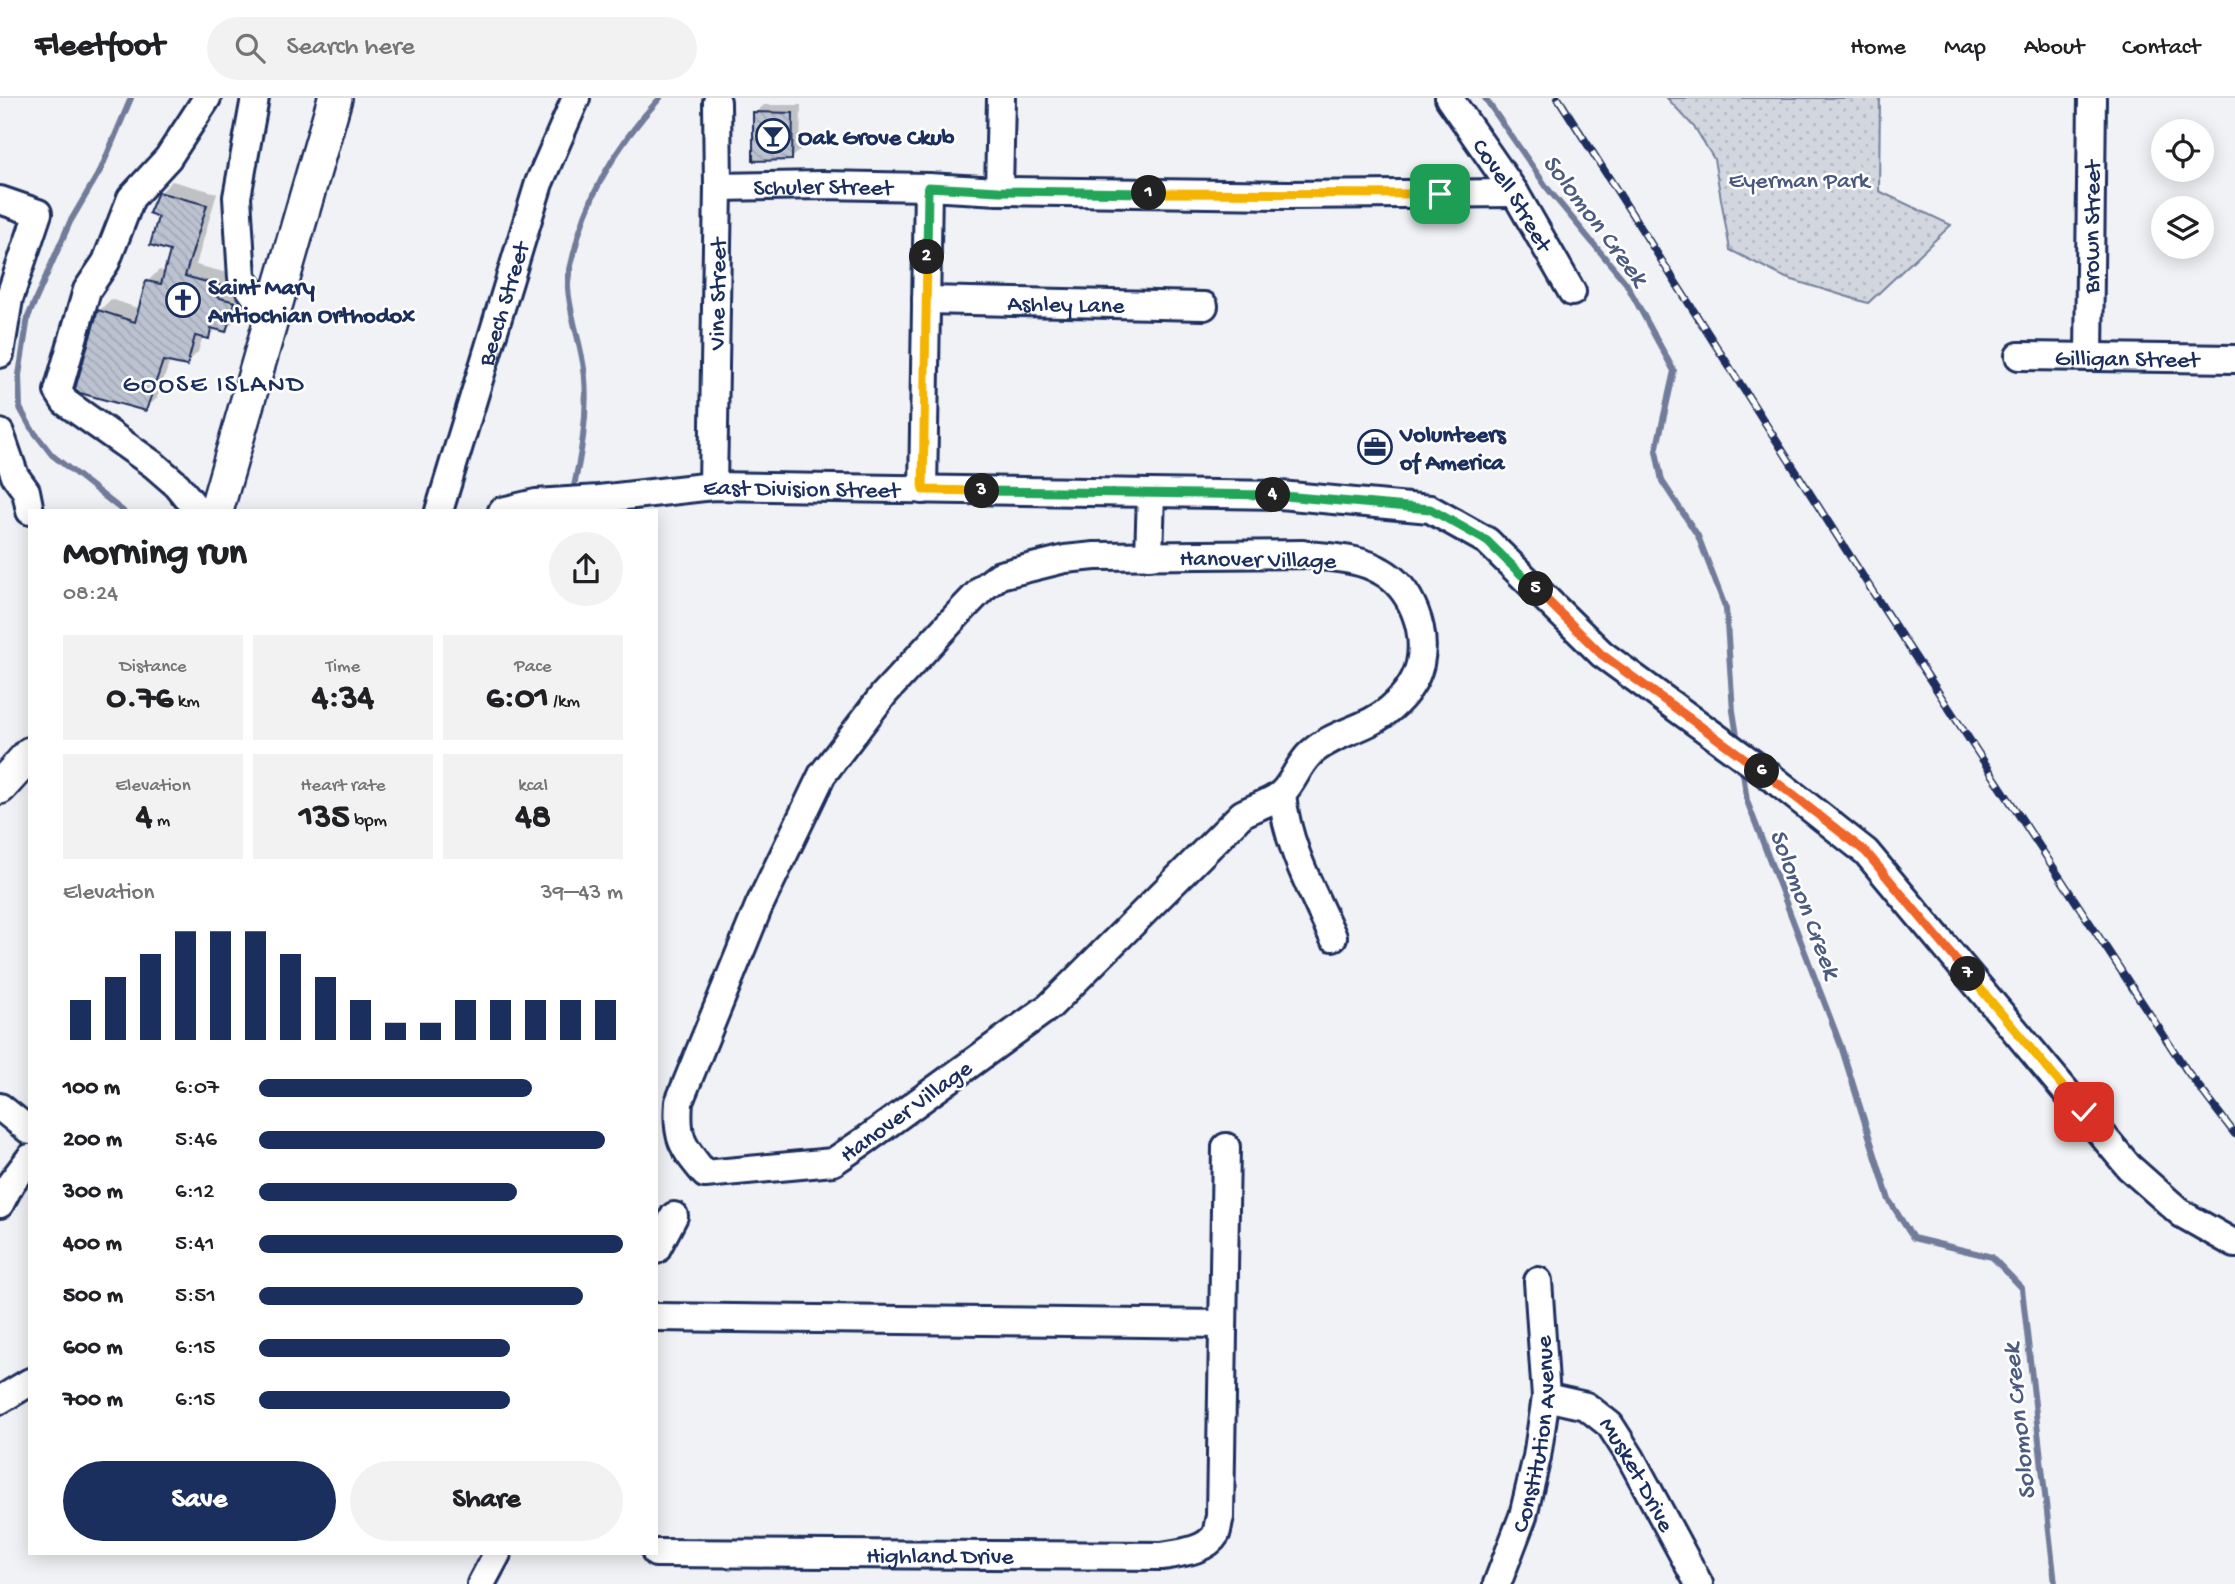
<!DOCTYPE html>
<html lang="en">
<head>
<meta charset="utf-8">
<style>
	:root { --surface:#fff; --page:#f2f2f2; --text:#202124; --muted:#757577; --line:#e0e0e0; --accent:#1b2f5e }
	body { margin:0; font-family:"Gochi Hand",sans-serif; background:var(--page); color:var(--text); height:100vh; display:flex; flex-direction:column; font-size:26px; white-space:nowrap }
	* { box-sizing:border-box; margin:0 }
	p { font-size:23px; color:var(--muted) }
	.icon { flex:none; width:38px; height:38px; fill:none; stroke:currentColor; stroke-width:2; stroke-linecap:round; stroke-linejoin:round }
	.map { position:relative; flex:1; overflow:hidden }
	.sheet { position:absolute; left:28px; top:411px; width:630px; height:1046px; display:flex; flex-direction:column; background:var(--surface); border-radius:0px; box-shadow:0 4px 18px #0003 }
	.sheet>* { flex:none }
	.fabs { position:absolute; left:2151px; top:21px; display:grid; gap:14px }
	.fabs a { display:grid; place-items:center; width:63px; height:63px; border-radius:50%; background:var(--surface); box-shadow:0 4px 18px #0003; font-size:35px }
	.pin { position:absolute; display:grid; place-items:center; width:60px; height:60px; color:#fff; margin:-30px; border-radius:14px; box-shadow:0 4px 10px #0006 }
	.km { position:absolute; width:35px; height:35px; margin:-18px; border-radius:50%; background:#222; color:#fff; font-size:19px; line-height:35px; text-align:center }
	.round { display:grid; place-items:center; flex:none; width:74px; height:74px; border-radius:37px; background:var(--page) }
	.overview { display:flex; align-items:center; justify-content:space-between; height:119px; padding:0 35px }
	h1 { font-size:38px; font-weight:700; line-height:52px }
	.metrics { display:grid; grid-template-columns:repeat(3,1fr); gap:10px; height:119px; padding:7px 35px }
	.metrics div { display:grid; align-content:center; border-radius:0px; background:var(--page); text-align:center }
	.metrics b { font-size:35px; font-weight:700 }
	.metrics small { font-size:19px; font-weight:400 }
	.metrics p { font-size:19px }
	.chart { height:196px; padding:14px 35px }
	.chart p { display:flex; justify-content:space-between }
	.chart svg { width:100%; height:126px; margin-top:7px; stroke:var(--accent); stroke-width:6 }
	.primary-button { display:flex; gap:14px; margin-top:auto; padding:14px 35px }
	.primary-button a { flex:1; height:80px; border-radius:42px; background:var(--accent); color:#fff; font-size:28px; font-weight:700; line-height:80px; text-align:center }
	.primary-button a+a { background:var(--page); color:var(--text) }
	ul { padding:0 35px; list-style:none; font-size:23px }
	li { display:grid; grid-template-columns:112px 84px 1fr; align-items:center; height:52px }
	li i { height:18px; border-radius:9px; background:var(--accent) }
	header { display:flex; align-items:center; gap:42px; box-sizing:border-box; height:98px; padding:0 35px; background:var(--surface); border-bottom:2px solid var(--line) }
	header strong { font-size:33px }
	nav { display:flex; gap:38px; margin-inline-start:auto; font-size:24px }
	.search { width:490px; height:63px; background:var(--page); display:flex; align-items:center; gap:18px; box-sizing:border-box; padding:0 24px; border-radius:38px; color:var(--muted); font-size:26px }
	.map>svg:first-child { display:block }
</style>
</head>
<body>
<header>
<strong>Fleetfoot</strong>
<div class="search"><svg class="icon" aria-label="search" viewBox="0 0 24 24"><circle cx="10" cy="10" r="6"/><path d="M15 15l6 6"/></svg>Search here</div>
<nav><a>Home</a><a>Map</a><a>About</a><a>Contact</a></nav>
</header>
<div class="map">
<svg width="2235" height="1486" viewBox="0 0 2235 1486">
	<defs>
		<pattern id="park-dots" width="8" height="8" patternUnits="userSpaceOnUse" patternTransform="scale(1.75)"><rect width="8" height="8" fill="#d2d6df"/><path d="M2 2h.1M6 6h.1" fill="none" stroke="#b4b8c2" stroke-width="1.8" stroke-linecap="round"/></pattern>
		<pattern id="building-back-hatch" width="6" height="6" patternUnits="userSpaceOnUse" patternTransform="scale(1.75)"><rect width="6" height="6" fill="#bcc2d0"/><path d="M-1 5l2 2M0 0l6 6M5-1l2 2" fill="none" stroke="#a1a7b5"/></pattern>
	</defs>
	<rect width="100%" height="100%" fill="#f1f2f5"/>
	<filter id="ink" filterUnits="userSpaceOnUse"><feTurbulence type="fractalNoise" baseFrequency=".0143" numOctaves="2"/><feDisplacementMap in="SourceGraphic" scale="14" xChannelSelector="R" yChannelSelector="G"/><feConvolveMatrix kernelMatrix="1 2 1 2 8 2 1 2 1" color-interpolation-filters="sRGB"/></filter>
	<g filter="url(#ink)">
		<polygon fill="url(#park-dots)" stroke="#76829e" stroke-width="2" points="1667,0 1880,0 1879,93 1951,127 1868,205 1786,180 1730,152 1714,61 1695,30"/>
		<g fill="#0003">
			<polygon points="764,7 801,7 800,52 792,60 755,15"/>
			<polygon points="172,83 217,95 196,167 232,176 227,188 246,193 237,220 225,232 217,230 208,239 203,238 198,254 186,266 170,263 157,300 146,311 99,213 111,201 140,211 147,184 159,172 166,174 172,152 160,95"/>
		</g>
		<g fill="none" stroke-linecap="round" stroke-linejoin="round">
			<g stroke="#707c9a" stroke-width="6">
				<polyline points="1485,0 1548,91 1626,185 1674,273 1656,353 1662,383 1698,438 1726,511 1733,613 1738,644"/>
				<path d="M572,397C581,358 588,320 585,280C583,250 570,220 568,190C567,180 571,168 573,159C586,98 618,45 660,0"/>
				<polyline points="123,413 52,357 31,330 20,310 19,277 28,219 70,124 101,71 131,0"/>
				<polyline points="1742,668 1747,703 1841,948 1889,1102 1913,1140 1992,1159 2022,1190 2055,1486"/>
			</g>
		</g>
		<g fill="url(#building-back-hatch)" stroke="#1b2f5e" stroke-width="2">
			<polygon points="753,14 793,15 792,62 753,63"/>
			<polygon points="158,94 207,107 185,178 221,188 217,199 235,204 226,234 211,230 209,241 195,238 187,268 163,263 146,313 80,295 75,291 98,212 135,224 146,183 161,186 170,153 150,147 158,119 149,115"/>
		</g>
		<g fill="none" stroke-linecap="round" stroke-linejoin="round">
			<g stroke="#1b2f5e" stroke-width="32">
				<g id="minor">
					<polyline points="255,0 237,99 242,180 271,220"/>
					<path id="s1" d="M1449,0L1515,95L1572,194"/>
					<path id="s2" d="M718,89L822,87L928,89L999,93L1289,97L1515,95"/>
					<polyline points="999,93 1001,0"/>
					<polyline points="0,102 38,115 9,201 0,256"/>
					<path id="s3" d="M926,202L1204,208"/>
					<path id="s4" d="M2019,258L2235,261"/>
					<path id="s5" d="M2089,259L2092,0"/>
					<polyline points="0,335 15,378 26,393 30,413"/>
					<path id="s6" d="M713,388L718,89L717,4"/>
					<polyline points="923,392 928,89"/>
					<polyline points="198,413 177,387 154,367 65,304 58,293 87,192 106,164 131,100 168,60 207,0"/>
					<path id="s7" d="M439,413L539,85L576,0"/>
					<path id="s8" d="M502,413L536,405L599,401L713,388L1280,397L1430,411L1487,443L1602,556L1771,679L1866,754L2129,1069L2182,1116L2235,1146"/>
					<path d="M1303,456C1329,460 1358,459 1381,473C1412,490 1427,532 1420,566C1416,583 1404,599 1391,610C1368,631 1335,634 1312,654C1299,665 1295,681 1284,693C1275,704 1254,709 1242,716L1050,908L867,1041L833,1064L705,1076C682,1048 676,1041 679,1004L759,808L822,677L884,596L958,516L983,490L1000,477L1065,461L1095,458Z"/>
					<polyline points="1149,458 1151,396"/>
					<path d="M1282,696C1287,748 1312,792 1333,839"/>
					<polyline points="0,1009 30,1033"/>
					<polyline points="0,1106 11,1085 30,1060"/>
					<polyline points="656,1152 674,1118"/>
					<polyline points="656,1219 1223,1226"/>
					<path id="s9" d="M1546,1299L1586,1308L1610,1327L1631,1360L1699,1486"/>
					<polyline points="0,1302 30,1284"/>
					<path id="s10" d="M656,1455L1162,1458C1179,1455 1206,1453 1216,1436C1218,1431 1218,1424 1220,1419L1226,1049"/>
					<polyline points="481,1486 497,1456"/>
					<path id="s11" d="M1497,1486L1523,1418L1537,1359L1546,1299L1538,1183"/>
				</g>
			</g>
			<g stroke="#1b2f5e" stroke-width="38">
				<g id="major">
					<polyline points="216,413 335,0"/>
					<polyline points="0,689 30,656"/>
				</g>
			</g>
			<use href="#minor" stroke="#fff" stroke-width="26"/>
			<use href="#major" stroke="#fff" stroke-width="33"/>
			<g stroke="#1b2f5e" stroke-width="8">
				<polyline id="rail" points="1558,0 1885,513 2187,973 2235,1036"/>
			</g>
			<use href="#rail" stroke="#fff" stroke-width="5" stroke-dasharray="16" stroke-linecap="butt"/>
		</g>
	</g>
	<g fill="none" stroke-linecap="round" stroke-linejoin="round" filter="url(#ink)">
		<g stroke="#fff" stroke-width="14">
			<polyline id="split-1" points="1149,95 1440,96"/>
		</g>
		<g stroke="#fff" stroke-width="14">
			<polyline id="split-2" points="927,159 928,89 999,93 1149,95"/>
		</g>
		<g stroke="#fff" stroke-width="14">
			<polyline id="split-3" points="927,159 923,392 982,393"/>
		</g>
		<g stroke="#fff" stroke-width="14">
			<polyline id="split-4" points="982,393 1273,397"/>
		</g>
		<g stroke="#fff" stroke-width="14">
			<polyline id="split-5" points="1273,397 1430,411 1487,443 1536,491"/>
		</g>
		<g stroke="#fff" stroke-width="14">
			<polyline id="split-6" points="1536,491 1601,556 1762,673"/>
		</g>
		<g stroke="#fff" stroke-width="14">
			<polyline id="split-7" points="1762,673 1866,754 1968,876"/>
		</g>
		<g stroke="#fff" stroke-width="14">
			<polyline id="split-8" points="1968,876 2084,1014"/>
		</g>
		<use href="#split-1" stroke="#f5b400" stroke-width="9"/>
		<use href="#split-2" stroke="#22a559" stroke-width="9"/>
		<use href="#split-3" stroke="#f5b400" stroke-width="9"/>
		<use href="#split-4" stroke="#22a559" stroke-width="9"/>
		<use href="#split-5" stroke="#22a559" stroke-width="9"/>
		<use href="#split-6" stroke="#f0652b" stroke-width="9"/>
		<use href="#split-7" stroke="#f0652b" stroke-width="9"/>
		<use href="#split-8" stroke="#f5b400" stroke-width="9"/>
	</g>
	<defs>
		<g id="bar-ring" transform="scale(1.75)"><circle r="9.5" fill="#fff" stroke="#1b2f5e" stroke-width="1.5"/><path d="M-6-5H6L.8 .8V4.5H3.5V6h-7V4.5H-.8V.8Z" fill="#1b2f5e"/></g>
		<g id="church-ring" transform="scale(1.75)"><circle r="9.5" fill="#fff" stroke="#1b2f5e" stroke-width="1.5"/><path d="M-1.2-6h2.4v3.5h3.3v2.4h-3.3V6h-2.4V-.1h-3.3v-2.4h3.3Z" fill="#1b2f5e"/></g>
		<g id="office-ring" transform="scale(1.75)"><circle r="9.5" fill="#fff" stroke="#1b2f5e" stroke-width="1.5"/><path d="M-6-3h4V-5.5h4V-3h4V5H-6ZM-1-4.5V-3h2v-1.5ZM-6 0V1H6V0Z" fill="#1b2f5e"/></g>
	</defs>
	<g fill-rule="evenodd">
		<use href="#bar-ring" x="773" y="38"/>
		<use href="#church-ring" x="183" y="202"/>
		<use href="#office-ring" x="1375" y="349"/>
	</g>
	<g text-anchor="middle" stroke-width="5" stroke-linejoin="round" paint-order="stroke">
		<g font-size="24" font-weight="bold" fill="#1b2f5e" stroke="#fff" text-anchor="start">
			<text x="798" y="46">Oak Grove Ckub</text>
			<text x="208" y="196">Saint Mary<tspan x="208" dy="28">Antiochian Orthodox</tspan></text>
			<text x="1400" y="343">Volunteers<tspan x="1400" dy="28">of America</tspan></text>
		</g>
		<g font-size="24" fill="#49597e" stroke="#fff">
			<text x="1799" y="89">Eyerman Park</text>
		</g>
		<g font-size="24" fill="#1b2f5e" stroke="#fff">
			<text dy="8" stroke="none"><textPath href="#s2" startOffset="105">Schuler Street</textPath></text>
			<text dy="8" stroke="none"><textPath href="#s1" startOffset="116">Covell Street</textPath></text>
			<text dy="8" stroke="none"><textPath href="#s5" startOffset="130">Brown Street</textPath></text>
			<text dy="8" stroke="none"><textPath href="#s6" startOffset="192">Vine Street</textPath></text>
			<text dy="8" stroke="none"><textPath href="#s7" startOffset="217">Beech Street</textPath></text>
			<text dy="8" stroke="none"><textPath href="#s3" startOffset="140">Ashley Lane</textPath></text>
			<text dy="8" stroke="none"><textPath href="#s4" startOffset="108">Gilligan Street</textPath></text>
			<text dy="8" stroke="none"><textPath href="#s8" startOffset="301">East Division Street</textPath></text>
			<text transform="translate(1258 460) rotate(1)" y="8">Hanover Village</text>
			<text transform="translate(905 1012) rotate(-36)" y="8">Hanover Village</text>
			<text dy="8" stroke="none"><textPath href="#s11" startOffset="156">Constitution Avenue</textPath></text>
			<text dy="8" stroke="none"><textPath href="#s9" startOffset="128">Musket Drive</textPath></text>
			<text dy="8" stroke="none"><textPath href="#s10" startOffset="284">Highland Drive</textPath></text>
		</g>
		<g font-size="26" font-style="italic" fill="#4c5c81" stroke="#fff">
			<text transform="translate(1597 121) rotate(53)" y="9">Solomon Creek</text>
			<text transform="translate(1807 805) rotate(69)" y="9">Solomon Creek</text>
			<text transform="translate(2017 1324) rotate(-96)" y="9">Solomon Creek</text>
		</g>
		<g font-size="26" letter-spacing="2" fill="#1b2f5e" stroke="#fff">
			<text x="214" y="293">GOOSE ISLAND</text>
		</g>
	</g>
</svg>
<div class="fabs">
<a><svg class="icon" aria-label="locate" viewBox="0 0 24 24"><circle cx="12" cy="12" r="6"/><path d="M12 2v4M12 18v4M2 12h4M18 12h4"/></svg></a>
<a><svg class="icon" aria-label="layers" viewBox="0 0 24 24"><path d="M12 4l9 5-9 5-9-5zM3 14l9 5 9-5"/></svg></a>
</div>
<div class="pin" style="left:1440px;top:96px;background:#1e9e55"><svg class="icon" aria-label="arrive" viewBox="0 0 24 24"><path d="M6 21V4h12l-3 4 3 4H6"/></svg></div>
<div class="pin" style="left:2084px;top:1014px;background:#d93025"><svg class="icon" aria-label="check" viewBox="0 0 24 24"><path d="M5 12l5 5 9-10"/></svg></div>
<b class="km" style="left:1149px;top:95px">1</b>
<b class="km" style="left:927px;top:159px">2</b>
<b class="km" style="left:982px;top:393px">3</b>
<b class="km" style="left:1273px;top:397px">4</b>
<b class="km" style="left:1536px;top:491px">5</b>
<b class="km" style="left:1762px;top:673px">6</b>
<b class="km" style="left:1968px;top:876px">7</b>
<section class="sheet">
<div class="overview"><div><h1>Morning run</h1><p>08:24</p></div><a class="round"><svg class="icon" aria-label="share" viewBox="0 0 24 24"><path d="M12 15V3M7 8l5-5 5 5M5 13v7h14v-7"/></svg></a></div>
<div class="metrics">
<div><p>Distance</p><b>0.76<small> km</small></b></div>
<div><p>Time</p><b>4:34</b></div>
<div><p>Pace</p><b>6:01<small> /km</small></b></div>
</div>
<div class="metrics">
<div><p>Elevation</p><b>4<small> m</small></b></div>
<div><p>Heart rate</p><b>135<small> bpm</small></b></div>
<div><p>kcal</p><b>48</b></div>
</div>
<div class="chart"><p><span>Elevation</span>39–43 m</p>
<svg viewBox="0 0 160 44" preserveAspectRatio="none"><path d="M5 44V30M15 44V22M25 44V14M35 44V6M45 44V6M55 44V6M65 44V14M75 44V22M85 44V30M95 44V38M105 44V38M115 44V30M125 44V30M135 44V30M145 44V30M155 44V30"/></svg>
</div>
<ul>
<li><b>100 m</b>6:07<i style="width:75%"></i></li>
<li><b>200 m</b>5:46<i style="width:95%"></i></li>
<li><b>300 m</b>6:12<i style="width:71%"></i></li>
<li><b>400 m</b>5:41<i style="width:100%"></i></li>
<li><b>500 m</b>5:51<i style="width:89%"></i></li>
<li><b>600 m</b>6:15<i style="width:69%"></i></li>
<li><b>700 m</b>6:15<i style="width:69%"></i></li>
</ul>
<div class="primary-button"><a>Save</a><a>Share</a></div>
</section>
</div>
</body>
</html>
